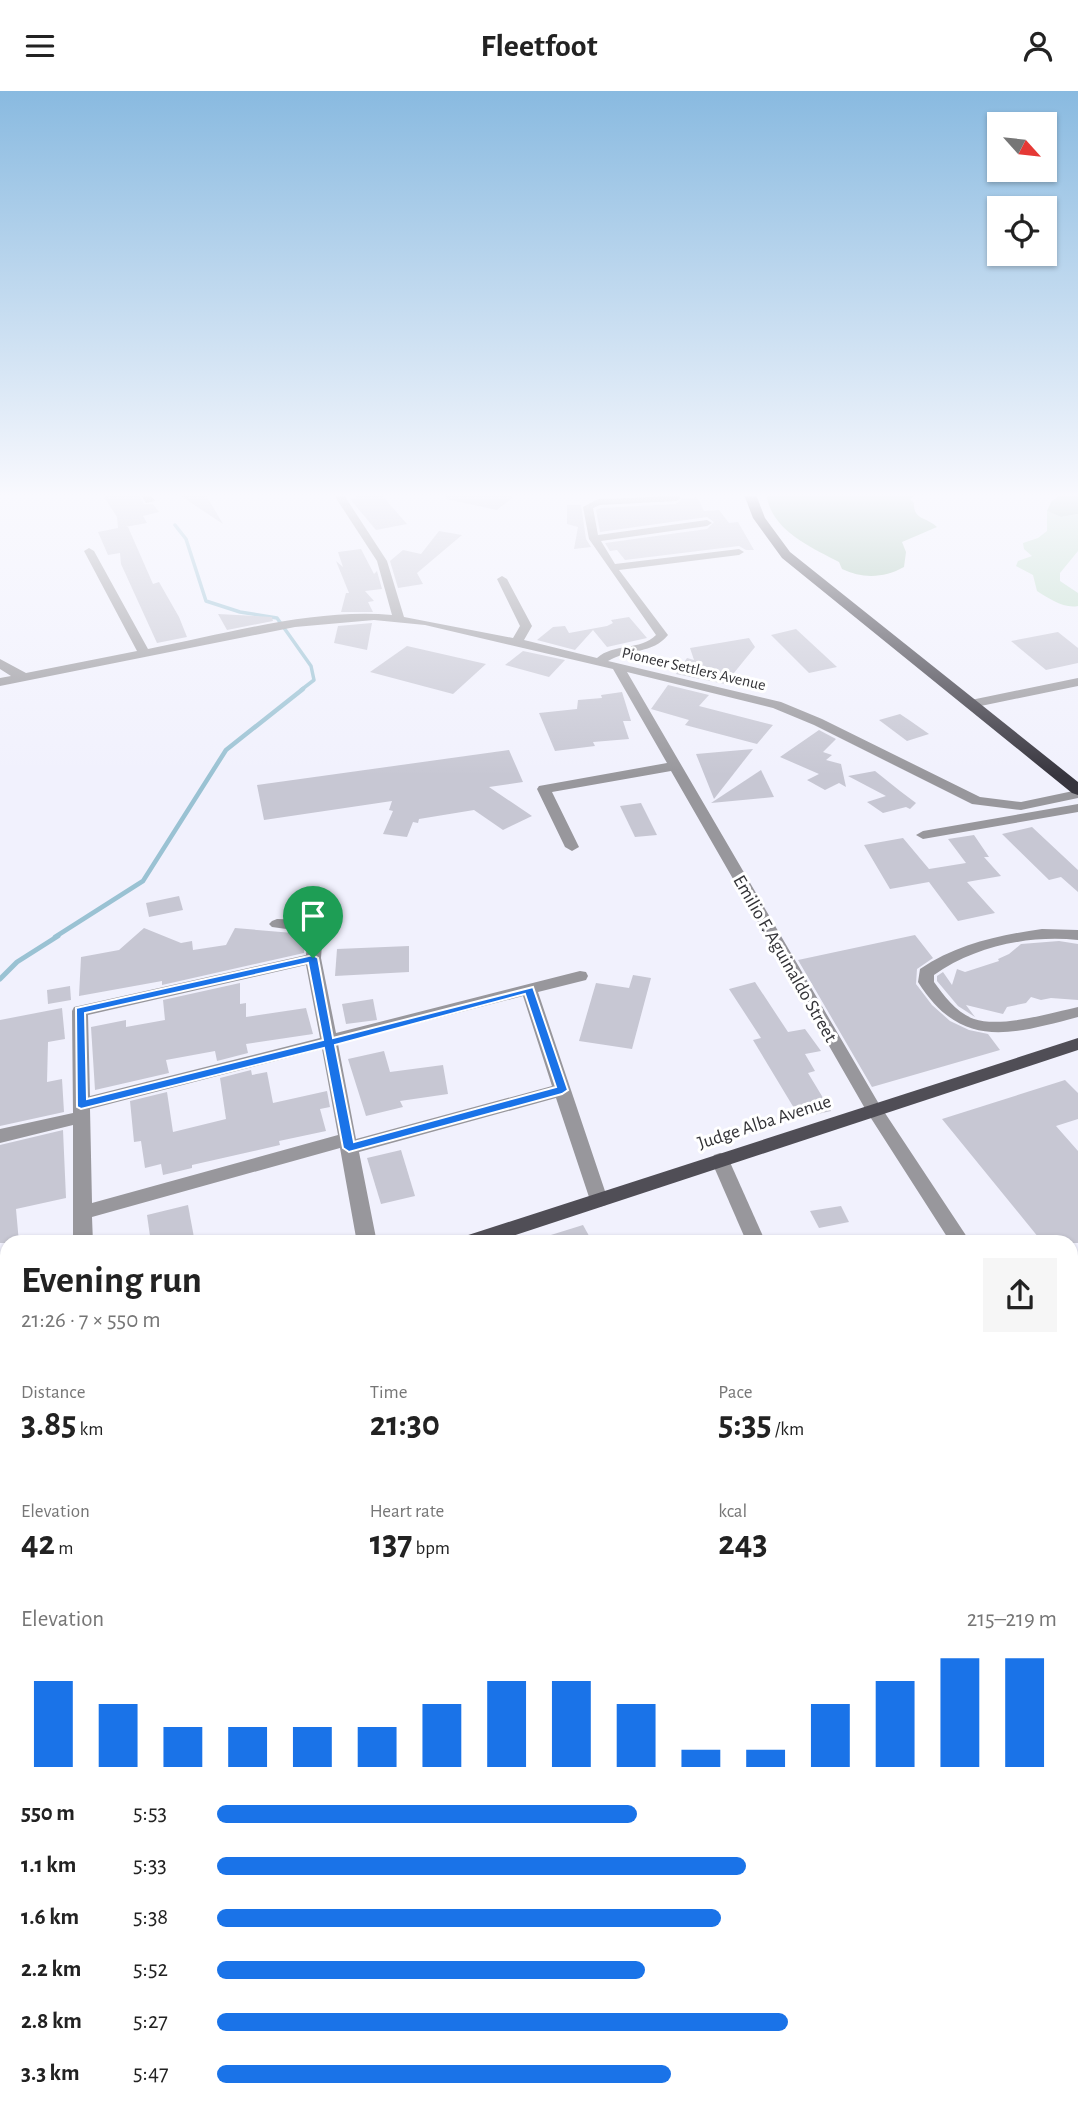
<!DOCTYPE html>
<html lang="en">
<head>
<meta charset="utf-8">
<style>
	:root { --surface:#fff; --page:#f6f6f6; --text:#222; --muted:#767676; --accent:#1a73e8 }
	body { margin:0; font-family:"Alegreya Sans",sans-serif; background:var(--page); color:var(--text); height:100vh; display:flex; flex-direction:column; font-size:26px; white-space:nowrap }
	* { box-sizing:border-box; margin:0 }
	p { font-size:23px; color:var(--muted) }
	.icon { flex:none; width:38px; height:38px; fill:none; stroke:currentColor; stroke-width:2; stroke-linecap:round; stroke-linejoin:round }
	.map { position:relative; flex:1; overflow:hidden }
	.details { position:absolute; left:0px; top:1144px; width:1078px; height:884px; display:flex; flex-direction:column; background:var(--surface); border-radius:21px 21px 0 0; box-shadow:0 2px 5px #0004 }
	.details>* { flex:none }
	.needle { width:46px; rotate:117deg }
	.controls { position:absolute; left:987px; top:21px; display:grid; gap:14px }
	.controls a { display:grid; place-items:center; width:70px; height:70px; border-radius:0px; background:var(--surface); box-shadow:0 2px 5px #0004; font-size:35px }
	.pin { position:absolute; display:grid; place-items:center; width:60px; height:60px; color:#fff; margin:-72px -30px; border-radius:50% 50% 50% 0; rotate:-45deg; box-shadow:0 0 7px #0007 }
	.pin .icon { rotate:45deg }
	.round { display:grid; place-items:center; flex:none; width:74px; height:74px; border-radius:0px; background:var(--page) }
	.headline { display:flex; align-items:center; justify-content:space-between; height:119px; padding:0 21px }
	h1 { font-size:38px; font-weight:600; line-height:52px }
	.metrics { display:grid; grid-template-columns:repeat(3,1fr); gap:10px; height:119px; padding:7px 21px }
	.metrics div { display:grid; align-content:center }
	.metrics b { font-size:35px; font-weight:600 }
	.metrics small { font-size:19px; font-weight:400 }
	.metrics p { font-size:19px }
	.chart { height:196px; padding:14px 21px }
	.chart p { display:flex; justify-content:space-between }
	.chart svg { width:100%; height:126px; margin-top:7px; stroke:var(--accent); stroke-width:6 }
	ul { padding:0 21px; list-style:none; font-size:23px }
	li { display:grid; grid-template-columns:112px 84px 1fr; align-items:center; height:52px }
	li i { height:18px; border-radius:9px; background:var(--accent) }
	header { display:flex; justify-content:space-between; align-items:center; height:91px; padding:0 21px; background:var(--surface); font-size:32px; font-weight:600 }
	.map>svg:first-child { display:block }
</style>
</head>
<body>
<header><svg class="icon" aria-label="menu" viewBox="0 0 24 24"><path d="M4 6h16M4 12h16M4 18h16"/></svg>Fleetfoot<svg class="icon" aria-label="person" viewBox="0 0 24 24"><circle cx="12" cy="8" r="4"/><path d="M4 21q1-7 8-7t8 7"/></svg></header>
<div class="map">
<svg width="1078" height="2027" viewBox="0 0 1078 2027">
	<rect width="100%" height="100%" fill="#f1f1fd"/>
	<path fill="#bdddc7" d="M1047,420L1061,426L1078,423V460L1060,482V490L1078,502V515C1064,518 1048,507 1037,500L1033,484L1016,475L1018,470L1032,465L1024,458L1023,452L1038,447L1047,440Z"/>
	<g fill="#9ec0a9">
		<path d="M766,401H920L910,408L914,412C913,429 927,426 937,436L902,451L906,461L904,476C884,487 863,488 842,478L839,471C809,455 770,439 766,401Z"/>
		<polygon points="1063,401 1078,401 1078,423 1061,426 1047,420 1051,411"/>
	</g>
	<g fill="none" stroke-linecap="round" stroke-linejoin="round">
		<polyline stroke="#9ac2d3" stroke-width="3.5" points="175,434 186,448 206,510 240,521 277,527 311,575 314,589 301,599"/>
		<polyline stroke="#9ac2d3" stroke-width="4.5" points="55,846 143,790 226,659 303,598"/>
		<polyline stroke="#9ac2d3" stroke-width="5" points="0,888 17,871 58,845"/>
		<g fill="#9ac2d3" fill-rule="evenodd">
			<polygon points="7,1576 7,1624 0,1625 0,1577"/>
			<polygon points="1071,1982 1078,1982 1078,2027 1049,2027 1047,2021 1071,2021"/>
		</g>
	</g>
	<g fill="#c7c7d3">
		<polygon points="118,401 137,401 144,413 153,413 159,421 143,425 147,432 125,436 128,436 153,493 159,491 179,526 187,546 157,552 121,473 120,462 108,464 98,441 118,437 117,426 104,406 120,403"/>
		<polygon points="175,401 204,401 223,433"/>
		<polygon points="352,401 379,401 407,433 376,439 350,408 357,407"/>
		<polygon points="446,401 492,401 513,406 497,419 446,408"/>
		<polygon points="697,406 704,420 719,419 729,432 738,431 754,459 746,459 739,455 625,469 617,459 610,460 605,452 707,438 714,431 707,426 600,441 596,419 601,417 676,413 683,407"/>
		<polygon points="567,414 581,414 586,448 591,456 574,458 578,436 567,433"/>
		<polygon points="439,440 462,444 417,482 423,493 398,497 390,470 403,459 421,463"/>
		<polygon points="361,458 374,483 377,480 382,498 365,500 374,510 368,511 373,521 341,521 346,502 349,502 336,470 343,476 338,461"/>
		<polygon points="218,523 272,526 273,530 227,539"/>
		<polygon points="629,526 647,547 607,556 593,539 575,559 537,549 553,536 565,535 569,542 607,535 613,532 611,529"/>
		<polygon points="372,532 367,559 334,552 338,535"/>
		<polygon points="796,538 837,576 809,582 771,544"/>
		<polygon points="1058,541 1078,557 1078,572 1046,579 1011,550"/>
		<polygon points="749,547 755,556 725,593 676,583 687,567 694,569 690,557"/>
		<polygon points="407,555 486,573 453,603 370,581"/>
		<polygon points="523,560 565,569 549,586 505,574"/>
		<polygon points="668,594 709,604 699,615 773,634 757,653 685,634 689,629 651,618"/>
		<polygon points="622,601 631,630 623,630 629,648 593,651 595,655 555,660 539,622 577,618 578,609 602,607 601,604"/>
		<polygon points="900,623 909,629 929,643 907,650 879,629"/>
		<polygon points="819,639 836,648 823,661 832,664 826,669 841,673 846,696 839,692 825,699 807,689 819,683 780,666"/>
		<polygon points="753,658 714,708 696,663"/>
		<polygon points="509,659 523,691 489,696 532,725 503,739 474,719 419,728 418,732 413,731 407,746 383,743 393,720 389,719 392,710 264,729 257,694"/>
		<polygon points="761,679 774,706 711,712"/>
		<polygon points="875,680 900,700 916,712 910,718 906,716 883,722 867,711 886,705 848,685"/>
		<polygon points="641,712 657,744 635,746 620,715"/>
		<polygon points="1032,736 1078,779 1078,801 1061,786 1049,789 1002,743"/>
		<polygon points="974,744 989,766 984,766 1001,785 967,791 995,822 958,830 929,791 890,798 864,754 903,747 929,778 966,772 948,748"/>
		<polygon points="179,805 183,819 149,826 146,812"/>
		<polygon points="144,837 181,852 192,850 193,859 226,854 235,837 305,843 304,862 162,894 162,890 79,905 81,866 119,859"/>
		<polygon points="915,844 933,867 917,878 916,893 932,914 950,930 969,939 988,943 1000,959 872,996 798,869"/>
		<polygon points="1059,850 1078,853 1078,909 1051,907 1041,909 1031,906 1026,912 1007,916 1003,923 966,914 975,926 958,915 937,890 937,885 943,881 952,894 957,878 965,881 999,870 998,868 1009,863 1021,853"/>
		<polygon points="409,855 409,881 335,885 337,858"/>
		<polygon points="633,884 651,887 632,958 579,950 596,892 629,897"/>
		<polygon points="755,891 788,941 805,938 821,960 805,963 815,980 808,982 831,1020 800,1027 753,949 761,947 729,898"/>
		<polygon points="240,892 240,913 246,912 246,926 306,917 313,943 246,953 248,962 217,970 215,960 166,969 169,982 95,999 91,936 126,929 126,936 165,929 163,909"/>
		<polygon points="70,895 71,909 48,913 47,899"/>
		<polygon points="373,908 377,929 346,933 342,913"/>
		<polygon points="62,917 65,948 48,951 47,991 62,988 64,1021 0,1035 0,929"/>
		<polygon points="384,960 390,981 443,974 448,1003 400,1010 403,1016 366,1025 348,968"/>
		<polygon points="251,979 252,984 267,981 273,1012 327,1000 330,1016 320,1018 326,1040 279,1050 280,1054 192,1074 192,1077 163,1084 161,1073 145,1077 141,1050 134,1051 130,1010 167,1001 173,1041 226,1028 220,987"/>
		<polygon points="1065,989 1078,1002 1078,1028 1056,1035 1078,1060 1078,1152 1043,1152 942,1028"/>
		<polygon points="63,1039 66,1107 16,1118 19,1152 0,1152 0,1054"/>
		<polygon points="401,1059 415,1105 381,1113 367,1067"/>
		<polygon points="188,1114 195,1152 151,1152 147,1124"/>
		<polygon points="841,1115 849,1131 819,1137 810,1120"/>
		<polygon points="583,1134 593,1152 538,1152 538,1148"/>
	</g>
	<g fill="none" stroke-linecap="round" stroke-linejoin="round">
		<g fill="#98979c" fill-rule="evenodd">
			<polygon points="139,401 149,401 155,410 146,412"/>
			<path d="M332,401H342L387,470L404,526L513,547L520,535L497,488L502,485L507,488L532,535L524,549L597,567C614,552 640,560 656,544L589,448L583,416L598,408L679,405L681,407L676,410L600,414L593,417L598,444L707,429L712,432L707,435L601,450L615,473L739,458L744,461L739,464L619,479L668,544C653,563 628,558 608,570L781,611L822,628L980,706L1021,711L1078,699V707L1021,719L972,713L814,634L773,617L627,581L879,1013L971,1152H951L867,1021L671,680L552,701L579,756L572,760L565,756L537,698L539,695L667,672L613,578L425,534L374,529L295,536L0,595V587L11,585L0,578V568L26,582L137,560L84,460L89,457L94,460L148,558C225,543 314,517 392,524L377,470Z"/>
			<polygon points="1078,587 1078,595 971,617 965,613 971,609"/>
			<polygon points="1078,713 1078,721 923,748 916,744 923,740"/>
			<path d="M277,828L307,829L323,839L321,867L336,942L580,880L586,881L588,885L586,889L538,901L608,1109L606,1114L599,1116L592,1114L590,1109L556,1007L359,1061L377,1152H357L340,1057L92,1126L93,1152H73V1034L0,1052V1038L73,1022L72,920L74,916L306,864L308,841L272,836L269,833L272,830ZM306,874L320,947L90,1005L88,924ZM523,905L552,995L356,1048L338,953ZM322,958L338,1044L92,1112L90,1018Z"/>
			<path d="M1042,838L1078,839V849C1029,844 975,855 934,884V891C944,905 957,922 974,928C1001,937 1051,922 1078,916V926C1010,944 961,959 918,891L920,878C957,853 999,844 1042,838Z"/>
			<polygon points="720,1062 726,1064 729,1069 766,1152 747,1152 711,1069 714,1064"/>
			<polygon points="1071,1306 1078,1308 1078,1335 1071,1333"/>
			<rect x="0" y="1335" width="7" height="20"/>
			<polygon points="1078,1352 1078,1372 1071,1375 1071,1355"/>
			<polygon points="1071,1717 1078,1720 1078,1754 1071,1751"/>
			<polygon points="7,1795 7,1823 0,1826 0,1798"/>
			<polygon points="120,2021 150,2021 151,2027 121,2027"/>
			<polygon points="489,2021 519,2021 521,2027 491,2027"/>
		</g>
		<g fill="#504e56" fill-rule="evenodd">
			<polygon points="1078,947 1078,959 491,1152 457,1152 459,1147"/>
			<polygon points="7,1290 7,1308 0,1310 0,1292"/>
		</g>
		<polygon fill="#37353e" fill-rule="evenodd" points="743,401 755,401 765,427 790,461 1078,691 1078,704 1072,702 782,467 753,427"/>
	</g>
	<linearGradient id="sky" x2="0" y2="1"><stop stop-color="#89bae0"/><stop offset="0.59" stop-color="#f9f9fe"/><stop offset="1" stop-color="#f9f9fe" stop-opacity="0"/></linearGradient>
	<rect width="1078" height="685" fill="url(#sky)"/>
	<path fill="#1a73e8" stroke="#fff" stroke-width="2" fill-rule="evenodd" d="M313,864L318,867L333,947L533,896L568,999L562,1003L349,1061L343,1057L324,957L81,1018L77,1016L76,917ZM308,872L323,949L87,1008L85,922ZM525,903L556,996L354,1051L335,954Z"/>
	<g text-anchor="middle" stroke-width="6" stroke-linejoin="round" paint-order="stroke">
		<g font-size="16" fill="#333337" stroke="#fff">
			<text transform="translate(694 577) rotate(13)" y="6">Pioneer Settlers Avenue</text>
		</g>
		<g font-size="19" fill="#333337" stroke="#fff">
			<text transform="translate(786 867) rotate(60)" y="7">Emilio F. Aguinaldo Street</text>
			<text transform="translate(764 1030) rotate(-18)" y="7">Judge Alba Avenue</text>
		</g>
	</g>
</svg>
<div class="controls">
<a><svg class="needle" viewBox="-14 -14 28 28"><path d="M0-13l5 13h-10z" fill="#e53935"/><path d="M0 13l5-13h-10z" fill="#767676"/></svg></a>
<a><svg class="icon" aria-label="locate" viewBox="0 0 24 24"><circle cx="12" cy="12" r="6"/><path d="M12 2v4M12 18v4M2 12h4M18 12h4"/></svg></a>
</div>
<div class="pin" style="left:313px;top:867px;background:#1e9e55"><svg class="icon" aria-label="arrive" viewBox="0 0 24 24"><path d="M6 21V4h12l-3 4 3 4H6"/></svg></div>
<section class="details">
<div class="headline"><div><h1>Evening run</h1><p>21:26 · 7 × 550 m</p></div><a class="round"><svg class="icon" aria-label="share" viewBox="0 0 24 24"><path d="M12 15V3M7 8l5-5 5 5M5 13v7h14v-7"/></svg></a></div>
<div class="metrics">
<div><p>Distance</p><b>3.85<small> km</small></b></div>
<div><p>Time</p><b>21:30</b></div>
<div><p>Pace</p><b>5:35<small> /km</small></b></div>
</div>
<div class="metrics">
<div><p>Elevation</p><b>42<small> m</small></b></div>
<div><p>Heart rate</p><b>137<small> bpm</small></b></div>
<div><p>kcal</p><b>243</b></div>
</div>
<div class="chart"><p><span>Elevation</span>215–219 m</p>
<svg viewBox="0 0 160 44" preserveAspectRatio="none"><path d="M5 44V14M15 44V22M25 44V30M35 44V30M45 44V30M55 44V30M65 44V22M75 44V14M85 44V14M95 44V22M105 44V38M115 44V38M125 44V22M135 44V14M145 44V6M155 44V6"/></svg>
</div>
<ul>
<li><b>550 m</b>5:53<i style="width:50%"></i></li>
<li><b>1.1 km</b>5:33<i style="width:63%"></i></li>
<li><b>1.6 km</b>5:38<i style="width:60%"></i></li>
<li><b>2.2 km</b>5:52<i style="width:51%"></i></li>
<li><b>2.8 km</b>5:27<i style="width:68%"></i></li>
<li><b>3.3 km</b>5:47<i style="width:54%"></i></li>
</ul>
</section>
</div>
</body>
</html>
